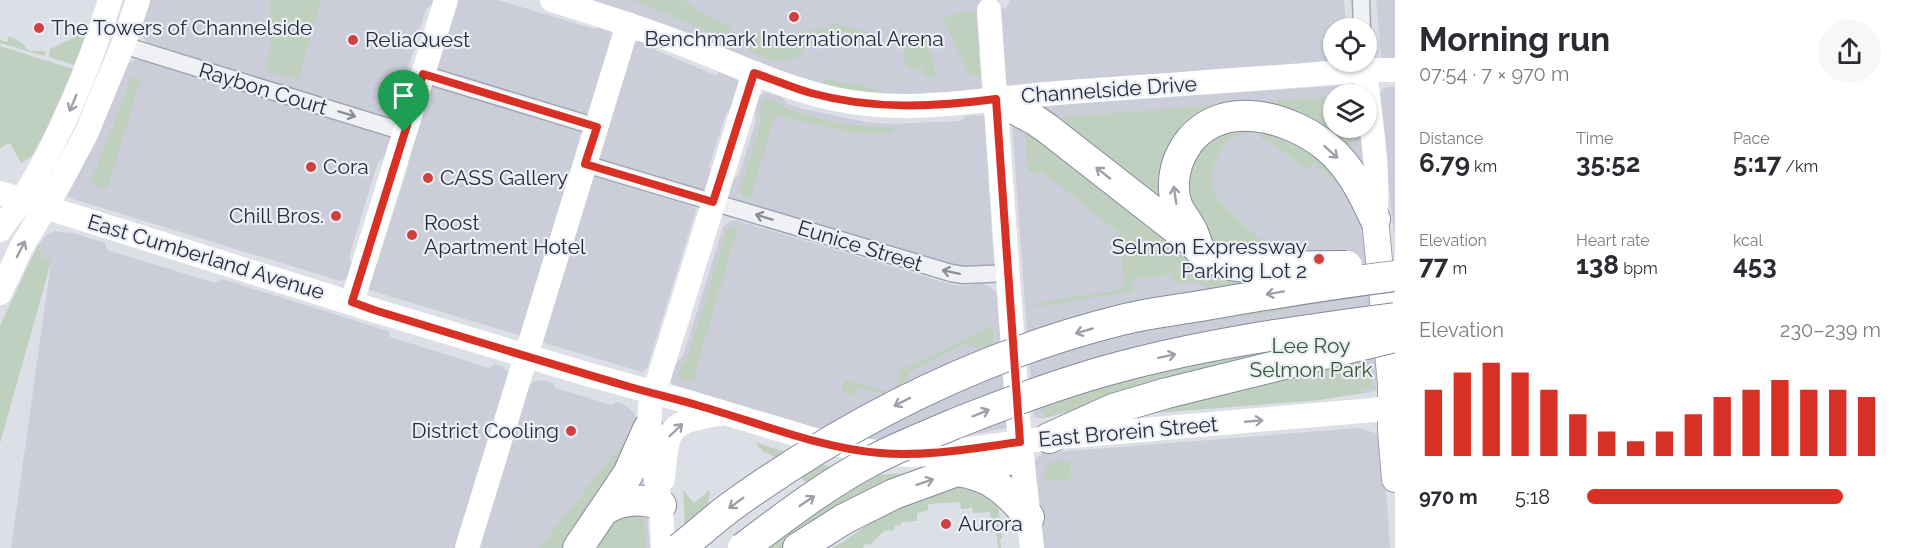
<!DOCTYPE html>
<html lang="en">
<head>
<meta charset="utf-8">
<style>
	:root { --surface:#fff; --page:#f7f7f7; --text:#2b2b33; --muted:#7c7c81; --accent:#d93025 }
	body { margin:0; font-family:Raleway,sans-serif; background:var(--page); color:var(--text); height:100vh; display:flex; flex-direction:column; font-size:22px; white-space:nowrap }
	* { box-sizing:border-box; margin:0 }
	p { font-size:20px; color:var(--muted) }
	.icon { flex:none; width:33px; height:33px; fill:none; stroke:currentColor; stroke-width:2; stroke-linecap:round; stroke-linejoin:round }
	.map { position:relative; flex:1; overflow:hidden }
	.panel { display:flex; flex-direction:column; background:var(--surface); width:510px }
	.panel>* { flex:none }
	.buttons { position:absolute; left:1323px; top:18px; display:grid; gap:12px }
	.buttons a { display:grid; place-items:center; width:54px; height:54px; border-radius:50%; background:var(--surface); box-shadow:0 2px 4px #0004; font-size:30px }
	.pin { position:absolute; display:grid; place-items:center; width:51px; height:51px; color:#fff; margin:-62px -26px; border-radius:50% 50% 50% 0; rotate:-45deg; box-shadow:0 0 6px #0007 }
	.pin .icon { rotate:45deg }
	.round { display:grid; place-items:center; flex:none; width:63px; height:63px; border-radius:32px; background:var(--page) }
	.overview { display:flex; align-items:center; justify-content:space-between; height:102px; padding:0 24px }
	h1 { font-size:33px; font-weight:700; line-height:45px }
	.metrics { display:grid; grid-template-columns:repeat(3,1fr); gap:9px; height:102px; padding:6px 24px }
	.metrics div { display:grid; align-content:center }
	.metrics b { font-size:26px; font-weight:700 }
	.metrics small { font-size:16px; font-weight:400 }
	.metrics p { font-size:16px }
	.chart { height:168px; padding:12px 24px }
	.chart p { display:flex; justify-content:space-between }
	.chart svg { width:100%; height:108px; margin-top:6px; stroke:var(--accent); stroke-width:6 }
	ul { padding:0 24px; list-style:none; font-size:20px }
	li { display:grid; grid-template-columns:96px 72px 1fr; align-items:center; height:45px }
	li i { height:15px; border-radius:8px; background:var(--accent) }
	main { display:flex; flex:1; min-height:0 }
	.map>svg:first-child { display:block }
</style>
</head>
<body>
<main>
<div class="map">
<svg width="1395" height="548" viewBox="0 0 1395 548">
	<rect width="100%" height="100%" fill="#dddfe7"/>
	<g fill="#cbced9">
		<polygon points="147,0 435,0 434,3 426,9 399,97 403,108 399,120 395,121 147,45 140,27"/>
		<polygon points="455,0 498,0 594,29 602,26 613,31 614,35 522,336 369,290 367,286 371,270 376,267 409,164 405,159"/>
		<polygon points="580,0 988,0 1005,9 1011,0 1344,0 1346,28 1334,28 1334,62 1067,80 1061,86 1008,87 1005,83 1003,72 979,50 982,89 976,96 842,94"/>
		<polygon points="1376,0 1395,0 1395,61 1383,60 1381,57"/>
		<polygon points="639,41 646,41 654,44 655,50 715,75 719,72 735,78 738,82 740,88 735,107 727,111 709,166 714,174 707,189 698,190 603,161 598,158 633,43"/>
		<polygon points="135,60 144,60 390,135 392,139 387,156 378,162 349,257 353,266 349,278 340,281 70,198 66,192 126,64"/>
		<polygon points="1346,85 1356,94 1334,94 1334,128 1361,128 1371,187 1365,227 1377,389 1372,392 1319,400 1115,416 1108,401 1044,418 1036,418 1033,414 1011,108"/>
		<polygon points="1388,87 1395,87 1395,241 1378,99 1383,89"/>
		<polygon points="763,93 768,93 782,97 788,104 804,109 866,122 891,124 961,121 965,116 984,115 987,118 986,139 994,264 964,267 953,265 733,199 729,196 728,193 732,180 739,175 756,120 754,112 759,97"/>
		<polygon points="592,177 596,177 694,207 696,210 647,368 642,372 541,342"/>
		<polygon points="735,220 953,285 967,286 979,283 987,285 994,290 998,294 1008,424 1006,428 981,433 932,437 873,439 848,438 674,388 671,382 671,377 675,363 683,357 723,227 729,222"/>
		<polygon points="54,231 73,233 105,243 107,250 215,283 222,279 369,325 388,331 390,337 489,368 495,364 503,366 510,375 459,548 11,548 51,263 0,443 0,326 38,245 46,236"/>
		<polygon points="542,380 553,383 556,388 611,405 617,402 625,405 632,411 638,419 650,548 479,548 528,388 533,382"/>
		<polygon points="1359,428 1375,433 1380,440 1383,449 1390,548 1040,548 1034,464 1036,458 1043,453"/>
	</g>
	<g fill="#bfd1be">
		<polygon points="270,0 321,0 298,80 264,70 271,46"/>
		<polygon points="633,0 683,0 700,12 731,27 727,39"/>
		<polygon points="962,11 975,12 981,74 969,75 943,20 949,16"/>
		<path d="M830,22L874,34V36L867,41L856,42L851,48C840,46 825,41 813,44C805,45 802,54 795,58C777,68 754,53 738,44L742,30C773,36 801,34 832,26Z"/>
		<polygon points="80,25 89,27 74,65 49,57 50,49 73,38"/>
		<polygon points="925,33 937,77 930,78 922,74 922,67 917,67 917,72 905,64 904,37"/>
		<polygon points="9,36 22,43 29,51 46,51 44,56 0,43 0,40 7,42"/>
		<polygon points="0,46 73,69 46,130 32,156 21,163 10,143 0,148"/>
		<polygon points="131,76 141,79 107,190 90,183 117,116"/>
		<polygon points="825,79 861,85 896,97 820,86"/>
		<path d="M1333,96L1334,128H1351L1354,157L1335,182L1315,163L1307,170L1272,143L1261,140L1260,131C1244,131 1228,137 1220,152C1216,159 1212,171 1211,179C1210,202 1252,231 1268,246L1277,236L1286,310L1216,320C1207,286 1213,279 1174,284L1172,273L1131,280L1134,291L1036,307L1035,303L1125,289L1117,231L1042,172L1028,173L1024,125L1046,118Z"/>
		<polygon points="768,98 780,103 784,108 818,118 844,124 894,128 894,133 860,134 775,116 750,199 744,197 740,191 761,121 759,112 764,99"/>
		<polygon points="735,225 738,226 693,381 677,378 681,365 687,359 727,230 730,227"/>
		<polygon points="38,245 42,257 50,260 52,257 0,443 0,326"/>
		<path d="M993,326V374C986,361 980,343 962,344L911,372L902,384L897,398L858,387L855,396L841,392L844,379L893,393L901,370Z"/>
		<polygon points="1364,326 1372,387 1362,389 1362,393 1319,400 1128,415 1125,397 1044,418 1040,389 1124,381 1199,361"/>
		<polygon points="632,435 631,443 567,548 539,548 615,453"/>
		<path d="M755,442C788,453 822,467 857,472C880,476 904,474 927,471L791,541L782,548H757L821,502L783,455L776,460L770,454L763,452Z"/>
		<polygon points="1070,460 1071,479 1045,481 1044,472 1048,464 1056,461"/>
		<polygon points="961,482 998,502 1002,538 1000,539 1001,548 998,548 996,532 991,533 990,512 973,513 972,508 961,509 960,502 928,504 928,511 917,513 917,521 901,522 901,525 894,526 895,530 884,531 870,545 867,543 862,548 831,548 843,542 890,509"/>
		<polygon points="683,490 694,503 710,490 704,542 686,548"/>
		<polygon points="641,513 644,521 646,548 592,548 610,522 622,514"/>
	</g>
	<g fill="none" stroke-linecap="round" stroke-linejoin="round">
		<g stroke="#a2a5b1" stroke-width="19">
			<g id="street">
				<polyline points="1361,0 1362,28"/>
				<polyline points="123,45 404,132"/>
				<polyline points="423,74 597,127"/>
				<polyline points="585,164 951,273 964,275 1009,273"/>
			</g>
		</g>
		<g stroke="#9ca1b3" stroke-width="28">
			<polyline id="primary" points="1375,219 1391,384 1391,431 1395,479"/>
		</g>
		<g stroke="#848a9e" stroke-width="32">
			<g id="highway">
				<path d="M996,99L1035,120L1048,129L1190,240C1206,256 1208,259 1231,265"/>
				<path d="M1198,248C1197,244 1196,239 1194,235C1187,217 1175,212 1174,190C1173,173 1178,157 1188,143C1223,97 1290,117 1327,147C1350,166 1363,193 1375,219"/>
				<polyline points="1049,438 1113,409 1167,393 1308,358"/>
				<path d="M957,471C992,476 1007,491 1029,517"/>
				<path d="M606,509C623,499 641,498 661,505"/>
				<polyline points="578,548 628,474 648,429"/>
				<polyline points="798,548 844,519 894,494 957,471 1005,461 1020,442"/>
			</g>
		</g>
		<use href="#street" stroke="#f0f1f5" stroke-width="16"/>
		<g stroke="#fff" stroke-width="24">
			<path d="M552,0C597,14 642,28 685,45C734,64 783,88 835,99C909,115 982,99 1057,93C1159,85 1262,79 1365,70H1395"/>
			<polyline points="989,10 1018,419 1032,548"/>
			<path d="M1365,70C1370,119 1380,169 1375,219"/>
			<polyline points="0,193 373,310 590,375 678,399 815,440 878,453 911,455 933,454 1049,438 1373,410 1395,407"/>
			<path d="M0,230C7,219 17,208 24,197C61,135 89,69 110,0"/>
			<polyline points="0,293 21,248 61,181 86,134 123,45 138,0"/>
			<polyline points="352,302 446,0"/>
			<path d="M663,479C668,428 666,423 719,414"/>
			<polyline points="467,548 628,24"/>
			<polyline points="663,548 661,505 649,446 650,406 754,73"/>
		</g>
		<use href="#primary" stroke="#fff" stroke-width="26"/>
		<use href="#highway" stroke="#fff" stroke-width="30"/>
		<g stroke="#848a9e" stroke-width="32" stroke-linecap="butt">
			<g id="highway-bridge">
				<polyline points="1231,265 1248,267 1347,266"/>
				<polyline points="1308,358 1395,337"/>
				<path d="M680,548C698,534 715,518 733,505C850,421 981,355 1121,320C1149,313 1178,310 1206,305C1269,294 1332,284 1395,276"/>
				<path d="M743,548C784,517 826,485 871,461C898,447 926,436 954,424C999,406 1045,389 1091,375C1188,346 1295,331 1395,318"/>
			</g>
		</g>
		<use href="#highway-bridge" stroke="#fff" stroke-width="30"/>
	</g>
	<defs><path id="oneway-shaft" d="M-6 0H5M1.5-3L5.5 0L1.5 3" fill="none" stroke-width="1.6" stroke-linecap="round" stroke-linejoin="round" transform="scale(1.5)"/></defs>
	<g stroke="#9da0a8">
		<use href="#oneway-shaft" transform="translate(73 103) rotate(113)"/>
		<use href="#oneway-shaft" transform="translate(1331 152) rotate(42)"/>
		<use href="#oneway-shaft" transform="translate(1103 173) rotate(-142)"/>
		<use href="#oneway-shaft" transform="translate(1175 195) rotate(-98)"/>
		<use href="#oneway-shaft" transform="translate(21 249) rotate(-63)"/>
		<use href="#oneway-shaft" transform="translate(1275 293) rotate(170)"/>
		<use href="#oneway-shaft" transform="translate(1084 331) rotate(164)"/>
		<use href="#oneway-shaft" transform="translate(1167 356) rotate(-12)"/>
		<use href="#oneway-shaft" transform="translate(902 402) rotate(153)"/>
		<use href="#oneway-shaft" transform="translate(981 413) rotate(-22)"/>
		<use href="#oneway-shaft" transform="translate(1254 421) rotate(-5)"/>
		<use href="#oneway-shaft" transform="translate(676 430) rotate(-44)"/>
		<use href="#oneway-shaft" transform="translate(925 482) rotate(-18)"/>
		<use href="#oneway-shaft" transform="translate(807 501) rotate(-34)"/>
		<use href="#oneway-shaft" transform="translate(736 503) rotate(144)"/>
	</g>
	<g stroke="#8b8e9a">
		<use href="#oneway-shaft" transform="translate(347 114) rotate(17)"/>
		<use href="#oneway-shaft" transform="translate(764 217) rotate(-163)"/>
		<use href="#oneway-shaft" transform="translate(951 272) rotate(-168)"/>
	</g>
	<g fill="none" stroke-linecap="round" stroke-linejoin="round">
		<g stroke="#fff" stroke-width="12">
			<path id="route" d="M754,73C773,79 792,88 811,93C872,110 934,107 996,99L1020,442C974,448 927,457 880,453C823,449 756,422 700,406C677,399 654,394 630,387C544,362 459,336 374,310L352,302L423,74L597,127L585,164L713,202Z"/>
		</g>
		<use href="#route" stroke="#d93025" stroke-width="8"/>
	</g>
	<g fill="#d0403e" stroke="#eceef5" stroke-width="2">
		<circle cx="794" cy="17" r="6"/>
		<circle cx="39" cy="28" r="6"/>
		<circle cx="353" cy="40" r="6"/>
		<circle cx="311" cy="167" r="6"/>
		<circle cx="428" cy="178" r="6"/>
		<circle cx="336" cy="216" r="6"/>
		<circle cx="412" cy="235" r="6"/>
		<circle cx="1319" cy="259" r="6"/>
		<circle cx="571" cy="431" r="6"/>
		<circle cx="946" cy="524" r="6"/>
	</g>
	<g text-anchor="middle" stroke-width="4.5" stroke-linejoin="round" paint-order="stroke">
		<g font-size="21" fill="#262b3e" stroke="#eceef5" text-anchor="start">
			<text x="51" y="35">The Towers of Channelside</text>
			<text x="794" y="46" text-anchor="middle">Benchmark International Arena</text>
			<text x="365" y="47">ReliaQuest</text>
			<text x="323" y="174">Cora</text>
			<text x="440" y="185">CASS Gallery</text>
			<text x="324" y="223" text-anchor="end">Chill Bros.</text>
			<text x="424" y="230">Roost<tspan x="424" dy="24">Apartment Hotel</tspan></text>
			<text x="1307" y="254" text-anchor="end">Selmon Expressway<tspan x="1307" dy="24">Parking Lot 2</tspan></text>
			<text x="559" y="438" text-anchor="end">District Cooling</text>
			<text x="958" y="531">Aurora</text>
		</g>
		<g font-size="21" fill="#262b3e" stroke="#eceef5">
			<text transform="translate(263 89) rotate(17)" y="7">Raybon Court</text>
			<text transform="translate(1109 90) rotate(-4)" y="7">Channelside Drive</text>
			<text transform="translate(860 246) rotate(17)" y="7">Eunice Street</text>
			<text transform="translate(206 257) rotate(17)" y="7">East Cumberland Avenue</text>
			<text transform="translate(1128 432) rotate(-5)" y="7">East Brorein Street</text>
		</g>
		<g font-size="21" fill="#345a33" stroke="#eceef5">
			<text x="1311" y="353">Lee Roy<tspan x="1311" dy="24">Selmon Park</tspan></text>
		</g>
	</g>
</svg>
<div class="buttons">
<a><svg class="icon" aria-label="locate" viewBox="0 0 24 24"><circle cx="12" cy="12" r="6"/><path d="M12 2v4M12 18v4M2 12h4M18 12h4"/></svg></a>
<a><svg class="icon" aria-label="layers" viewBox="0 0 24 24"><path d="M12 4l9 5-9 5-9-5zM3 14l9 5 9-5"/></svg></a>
</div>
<div class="pin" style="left:404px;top:132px;background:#1e9e55"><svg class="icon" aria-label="arrive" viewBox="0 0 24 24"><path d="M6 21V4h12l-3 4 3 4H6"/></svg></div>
</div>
<section class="panel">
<div class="overview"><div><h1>Morning run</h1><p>07:54 · 7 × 970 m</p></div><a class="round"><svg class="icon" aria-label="share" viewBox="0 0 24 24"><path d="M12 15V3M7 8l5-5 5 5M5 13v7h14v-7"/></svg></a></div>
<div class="metrics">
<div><p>Distance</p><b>6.79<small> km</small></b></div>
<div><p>Time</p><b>35:52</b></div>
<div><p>Pace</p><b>5:17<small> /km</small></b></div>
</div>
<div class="metrics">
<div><p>Elevation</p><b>77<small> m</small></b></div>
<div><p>Heart rate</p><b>138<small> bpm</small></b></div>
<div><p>kcal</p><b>453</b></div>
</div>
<div class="chart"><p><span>Elevation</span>230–239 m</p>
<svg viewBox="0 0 160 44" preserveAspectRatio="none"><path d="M5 44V17M15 44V10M25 44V6M35 44V10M45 44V17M55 44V27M65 44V34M75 44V38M85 44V34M95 44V27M105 44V20M115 44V17M125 44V13M135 44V17M145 44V17M155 44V20"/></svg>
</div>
<ul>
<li><b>970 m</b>5:18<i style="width:87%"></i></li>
</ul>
</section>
</main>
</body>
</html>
